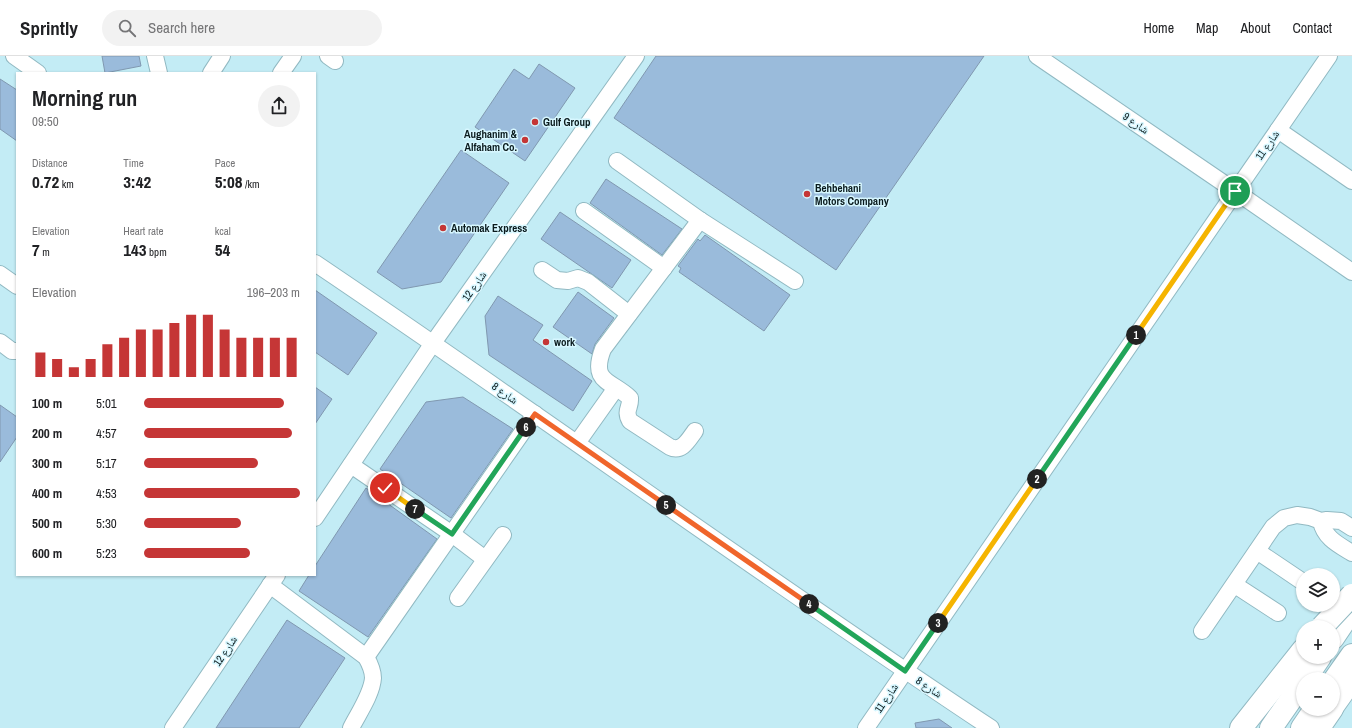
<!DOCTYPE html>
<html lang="en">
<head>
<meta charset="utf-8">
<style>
	:root { --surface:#fff; --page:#f2f2f2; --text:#202124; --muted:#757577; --line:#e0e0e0; --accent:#c53636 }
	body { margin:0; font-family:"Archivo Narrow","Noto Naskh Arabic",sans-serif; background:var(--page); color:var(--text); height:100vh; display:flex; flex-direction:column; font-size:15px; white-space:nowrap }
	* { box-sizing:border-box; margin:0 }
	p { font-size:13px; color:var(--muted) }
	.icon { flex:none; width:22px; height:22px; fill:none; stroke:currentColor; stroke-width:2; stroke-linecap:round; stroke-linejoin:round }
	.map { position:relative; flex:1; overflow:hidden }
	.panel { position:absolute; left:16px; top:16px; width:300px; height:504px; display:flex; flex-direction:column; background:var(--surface); border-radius:0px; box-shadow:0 1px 3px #0004 }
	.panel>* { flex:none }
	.fabs { position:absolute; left:1296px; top:512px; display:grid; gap:8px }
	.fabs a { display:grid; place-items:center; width:44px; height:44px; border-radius:50%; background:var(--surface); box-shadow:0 1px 3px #0004; font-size:20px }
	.pin { position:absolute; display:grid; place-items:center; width:34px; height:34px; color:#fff; margin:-17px; border:2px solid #fff; border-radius:50%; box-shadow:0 1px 4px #0007 }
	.km { position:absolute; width:20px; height:20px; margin:-10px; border-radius:50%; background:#222; color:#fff; font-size:11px; line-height:20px; text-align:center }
	.round { display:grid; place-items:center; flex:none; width:42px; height:42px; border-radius:21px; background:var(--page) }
	.head { display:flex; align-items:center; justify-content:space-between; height:68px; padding:0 16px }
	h1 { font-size:22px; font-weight:800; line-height:30px }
	.figures { display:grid; grid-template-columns:repeat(3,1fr); gap:6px; height:68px; padding:4px 16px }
	.figures div { display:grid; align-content:center }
	.figures b { font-size:17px; font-weight:800 }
	.figures small { font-size:11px; font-weight:400 }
	.figures p { font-size:11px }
	.chart { height:112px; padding:8px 16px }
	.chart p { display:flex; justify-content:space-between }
	.chart svg { width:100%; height:72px; margin-top:4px; stroke:var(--accent); stroke-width:6 }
	ul { padding:0 16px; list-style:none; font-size:13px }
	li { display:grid; grid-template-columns:64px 48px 1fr; align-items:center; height:30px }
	li i { height:10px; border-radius:5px; background:var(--accent) }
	header { display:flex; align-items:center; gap:24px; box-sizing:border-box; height:56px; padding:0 20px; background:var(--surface); border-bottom:1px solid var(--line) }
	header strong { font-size:19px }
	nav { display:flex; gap:22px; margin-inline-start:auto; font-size:14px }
	.search { width:280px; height:36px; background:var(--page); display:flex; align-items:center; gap:10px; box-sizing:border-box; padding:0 14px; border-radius:22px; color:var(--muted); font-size:15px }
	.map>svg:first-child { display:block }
</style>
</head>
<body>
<header>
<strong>Sprintly</strong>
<div class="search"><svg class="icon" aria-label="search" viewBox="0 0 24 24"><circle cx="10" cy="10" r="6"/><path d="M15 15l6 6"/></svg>Search here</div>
<nav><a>Home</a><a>Map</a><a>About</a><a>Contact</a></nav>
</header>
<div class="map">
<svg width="1352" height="672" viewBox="0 0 1352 672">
	<rect width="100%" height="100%" fill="#c3ecf5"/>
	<g fill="#9abbdb" stroke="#8098b0">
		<polygon points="102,0 139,0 141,10 105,17"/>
		<polygon points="656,0 984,0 836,214 614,62"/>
		<polygon points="539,8 575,32 525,105 475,71 514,13 529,23"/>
		<polygon points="0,23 17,34 17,85 0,73"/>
		<polygon points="461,94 509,127 441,226 402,233 377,216"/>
		<polygon points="606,123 682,173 662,199 590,147"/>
		<polygon points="560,156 631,204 612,232 541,183"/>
		<polygon points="705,179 790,239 764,275 679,216 681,212 678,210 698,183 700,185"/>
		<polygon points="315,234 377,277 348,319 315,296"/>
		<polygon points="578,236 614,262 595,288 592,298 553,271"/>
		<polygon points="498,240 543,269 533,284 592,325 573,355 489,299 485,260"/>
		<polygon points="315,331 332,343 315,368"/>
		<polygon points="463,341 513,373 451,462 380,413 426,346"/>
		<polygon points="0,349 17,361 17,381 0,406"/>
		<polygon points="366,432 437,483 368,581 299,535 309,519 315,519 315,510"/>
		<polygon points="287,564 345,602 299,672 216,672"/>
		<polygon points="939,663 952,672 916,672 915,667"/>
	</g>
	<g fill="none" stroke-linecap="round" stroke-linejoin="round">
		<g stroke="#91b9c2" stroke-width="18">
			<g id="minor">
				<polyline points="14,0 38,17"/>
				<polyline points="155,0 159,17"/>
				<polyline points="328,0 335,5"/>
				<polyline points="1037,0 1235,135 1352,216"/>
				<polyline points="211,17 222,0"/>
				<polyline points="281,17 293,0"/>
				<polyline points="1278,74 1352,125"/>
				<polyline points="617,105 700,164 795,225"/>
				<polyline points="584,155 664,212"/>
				<path d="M315,207C542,360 763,521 991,672"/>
				<polyline points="542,214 557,224 568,225 578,222 588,226 629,258"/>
				<polyline points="0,218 17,230"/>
				<polyline points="0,286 12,295 17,295"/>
				<path d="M695,375C689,383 682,397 670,391L630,365C624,354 631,352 630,342C611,324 590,327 603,293L700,164"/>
				<polyline points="577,387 616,332"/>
				<polyline points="351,409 452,478 485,503"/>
				<polyline points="315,462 433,287 636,0"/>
				<path d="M1321,465C1324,482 1339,489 1352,497"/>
				<polyline points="1257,495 1300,524"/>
				<path d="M270,529L366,601C370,608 373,615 373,622C372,638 358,658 351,672"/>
				<polyline points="1235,529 1278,557"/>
				<polyline points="458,542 503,479"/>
				<polyline points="1202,575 1273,471 1284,462 1297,459 1310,461 1321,465 1327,464 1341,465 1352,472"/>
				<polyline points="366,601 535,358"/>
				<polyline points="173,672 277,519"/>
				<polyline points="866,672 1329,0"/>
			</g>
		</g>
		<g stroke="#91b9c2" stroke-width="22">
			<g id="major">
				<polyline points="1333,652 1352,625"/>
				<polyline points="1320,672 1333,653"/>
			</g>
		</g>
		<g stroke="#91b9c2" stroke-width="24">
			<g id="highway">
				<polyline points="1333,582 1352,554"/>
				<polyline points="1305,623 1320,601"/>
				<polyline points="1333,626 1352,599"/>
				<polyline points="1241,672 1303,594"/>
				<polyline points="1271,672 1303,626"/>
				<polyline points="1302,672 1315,653"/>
			</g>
		</g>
		<use href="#minor" stroke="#fff" stroke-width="16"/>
		<use href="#major" stroke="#fff" stroke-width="20"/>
		<use href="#highway" stroke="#fff" stroke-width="22"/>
		<g stroke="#91b9c2" stroke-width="24" stroke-linecap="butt">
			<polyline id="highway-bridge" points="1322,571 1352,539"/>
		</g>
		<use href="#highway-bridge" stroke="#fff" stroke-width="22"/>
	</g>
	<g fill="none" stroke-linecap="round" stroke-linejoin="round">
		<g stroke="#fff" stroke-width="8">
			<polyline id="split-1" points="1136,279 1235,135"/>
		</g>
		<g stroke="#fff" stroke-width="8">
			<polyline id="split-2" points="1037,423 1136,279"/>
		</g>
		<g stroke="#fff" stroke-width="8">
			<polyline id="split-3" points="938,567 1037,423"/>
		</g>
		<g stroke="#fff" stroke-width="8">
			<polyline id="split-4" points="809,548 905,615 938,567"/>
		</g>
		<g stroke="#fff" stroke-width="8">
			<polyline id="split-5" points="666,449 809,548"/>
		</g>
		<g stroke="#fff" stroke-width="8">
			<polyline id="split-6" points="526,371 535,358 666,449"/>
		</g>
		<g stroke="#fff" stroke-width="8">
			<polyline id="split-7" points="415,453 452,478 526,371"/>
		</g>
		<g stroke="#fff" stroke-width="8">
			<polyline id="split-8" points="385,432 415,453"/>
		</g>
		<use href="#split-1" stroke="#f5b400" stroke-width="5"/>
		<use href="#split-2" stroke="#22a559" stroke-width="5"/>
		<use href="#split-3" stroke="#f5b400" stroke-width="5"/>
		<use href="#split-4" stroke="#22a559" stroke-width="5"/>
		<use href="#split-5" stroke="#f0652b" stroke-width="5"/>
		<use href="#split-6" stroke="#f0652b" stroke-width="5"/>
		<use href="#split-7" stroke="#22a559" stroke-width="5"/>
		<use href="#split-8" stroke="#f5b400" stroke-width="5"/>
	</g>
	<g fill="#c53636" stroke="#d7f7ff" stroke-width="1.5">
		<circle cx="535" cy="66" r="4"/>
		<circle cx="525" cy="84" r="4"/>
		<circle cx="807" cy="138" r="4"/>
		<circle cx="443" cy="172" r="4"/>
		<circle cx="546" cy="286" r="4"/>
	</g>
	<g text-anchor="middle" stroke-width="3" stroke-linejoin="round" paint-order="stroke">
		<g font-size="11" font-weight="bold" fill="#0a1a1d" stroke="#d7f7ff" text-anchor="start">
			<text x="543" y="70">Gulf Group</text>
			<text x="517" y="82" text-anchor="end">Aughanim &amp;<tspan x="517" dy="13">Alfaham Co.</tspan></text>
			<text x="815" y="136">Behbehani<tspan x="815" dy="13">Motors Company</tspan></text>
			<text x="451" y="176">Automak Express</text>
			<text x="554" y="290">work</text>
		</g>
		<g font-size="11" fill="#0a1a1d" stroke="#d7f7ff">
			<text transform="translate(1136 67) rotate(34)" y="4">شارع 9</text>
			<text transform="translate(1267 89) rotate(-55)" y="4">شارع 11</text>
			<text transform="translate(474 230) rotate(-55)" y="4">شارع 12</text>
			<text transform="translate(505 337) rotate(35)" y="4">شارع 8</text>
			<text transform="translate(225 595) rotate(-56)" y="4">شارع 12</text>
			<text transform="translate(929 631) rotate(33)" y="4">شارع 8</text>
			<text transform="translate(886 642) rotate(-56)" y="4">شارع 11</text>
		</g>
	</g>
</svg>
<div class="fabs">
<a><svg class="icon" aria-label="layers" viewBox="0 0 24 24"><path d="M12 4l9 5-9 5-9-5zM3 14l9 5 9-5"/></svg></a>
<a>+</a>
<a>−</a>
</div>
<div class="pin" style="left:1235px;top:135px;background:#1e9e55"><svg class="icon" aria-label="arrive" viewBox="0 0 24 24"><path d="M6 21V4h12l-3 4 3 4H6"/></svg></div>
<div class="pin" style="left:385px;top:432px;background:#d93025"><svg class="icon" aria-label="check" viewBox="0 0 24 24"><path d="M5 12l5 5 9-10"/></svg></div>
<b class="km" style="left:1136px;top:279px">1</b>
<b class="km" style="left:1037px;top:423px">2</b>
<b class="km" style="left:938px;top:567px">3</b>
<b class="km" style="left:809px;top:548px">4</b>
<b class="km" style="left:666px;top:449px">5</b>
<b class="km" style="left:526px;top:371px">6</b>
<b class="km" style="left:415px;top:453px">7</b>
<section class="panel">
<div class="head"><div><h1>Morning run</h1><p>09:50</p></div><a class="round"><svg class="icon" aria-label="share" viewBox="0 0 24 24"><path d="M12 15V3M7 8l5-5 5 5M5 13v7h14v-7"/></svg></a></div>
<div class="figures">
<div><p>Distance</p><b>0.72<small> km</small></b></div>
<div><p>Time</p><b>3:42</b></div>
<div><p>Pace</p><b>5:08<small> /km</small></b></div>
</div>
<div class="figures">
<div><p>Elevation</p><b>7<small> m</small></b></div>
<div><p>Heart rate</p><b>143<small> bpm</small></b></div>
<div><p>kcal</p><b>54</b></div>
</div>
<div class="chart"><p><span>Elevation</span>196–203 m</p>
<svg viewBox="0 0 160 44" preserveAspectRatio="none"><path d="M5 44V29M15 44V33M25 44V38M35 44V33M45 44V24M55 44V20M65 44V15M75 44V15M85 44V11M95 44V6M105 44V6M115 44V15M125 44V20M135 44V20M145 44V20M155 44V20"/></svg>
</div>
<ul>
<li><b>100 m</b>5:01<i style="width:90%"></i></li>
<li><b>200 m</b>4:57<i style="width:95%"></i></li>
<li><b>300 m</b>5:17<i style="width:73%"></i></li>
<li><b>400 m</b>4:53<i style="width:100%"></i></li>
<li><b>500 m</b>5:30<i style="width:62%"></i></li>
<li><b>600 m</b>5:23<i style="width:68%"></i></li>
</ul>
</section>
</div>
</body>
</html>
